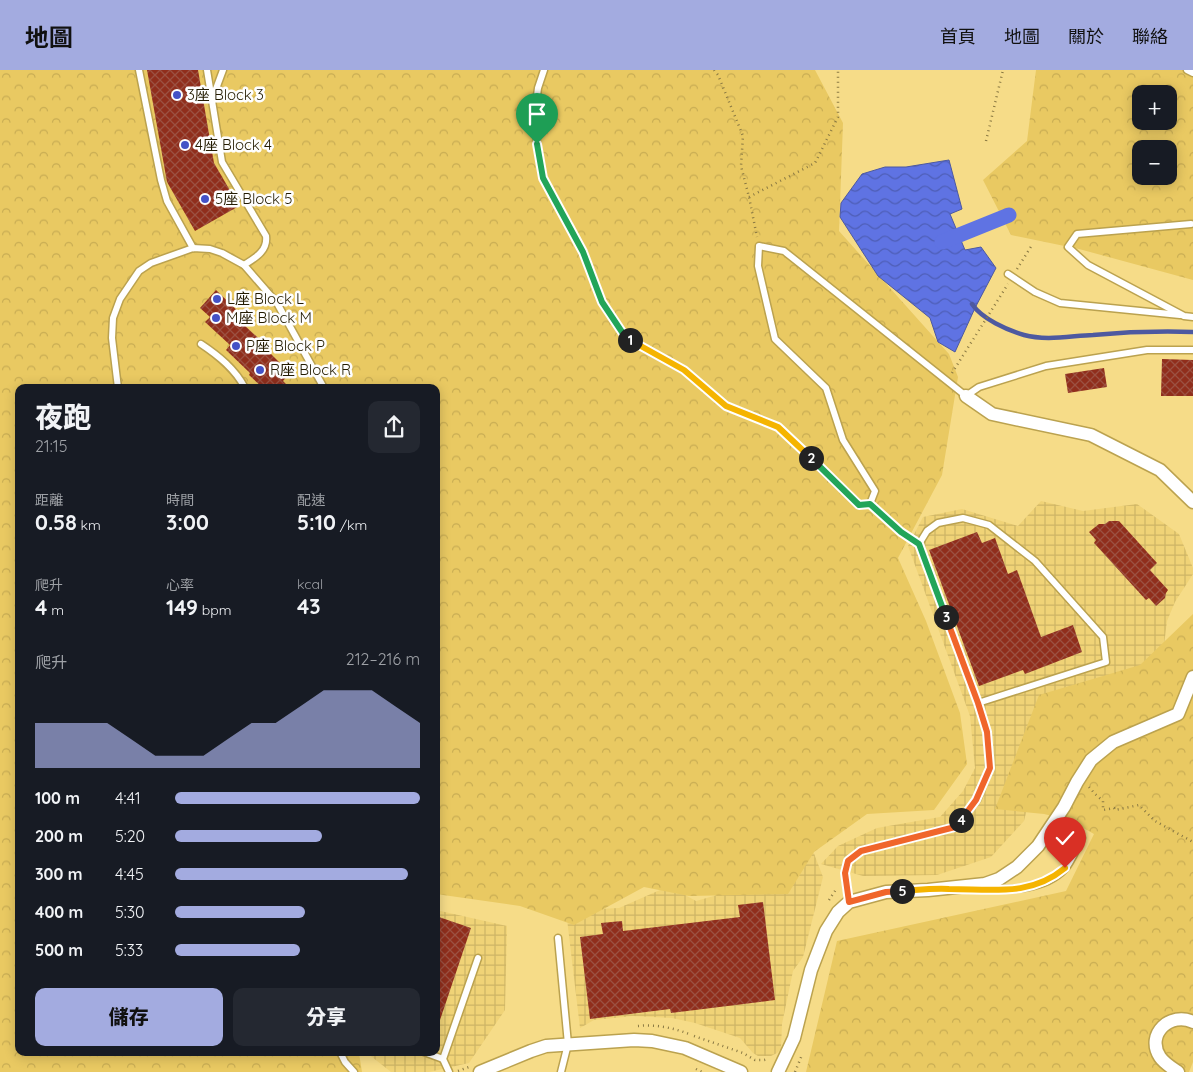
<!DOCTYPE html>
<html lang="zh-TW">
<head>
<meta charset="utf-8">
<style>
	:root { --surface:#171b24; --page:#242831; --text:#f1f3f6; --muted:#9ea1a6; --accent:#a3abe0 }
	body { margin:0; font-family:Quicksand,"Noto Sans TC",sans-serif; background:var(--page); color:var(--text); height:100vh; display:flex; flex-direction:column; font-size:19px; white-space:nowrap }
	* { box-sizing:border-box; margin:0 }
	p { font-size:16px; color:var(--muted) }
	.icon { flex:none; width:28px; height:28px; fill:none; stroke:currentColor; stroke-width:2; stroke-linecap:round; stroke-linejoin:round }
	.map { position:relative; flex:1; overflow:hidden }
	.sheet { position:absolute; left:15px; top:314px; width:425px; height:672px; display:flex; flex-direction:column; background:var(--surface); border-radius:10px; box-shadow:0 2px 12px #0003 }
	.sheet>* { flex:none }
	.buttons { position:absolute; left:1132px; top:15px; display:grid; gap:10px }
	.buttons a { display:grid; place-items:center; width:45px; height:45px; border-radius:10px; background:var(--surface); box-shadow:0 2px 12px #0003; font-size:25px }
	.pin { position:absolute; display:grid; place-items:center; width:42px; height:42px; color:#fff; margin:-51px -21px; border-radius:50% 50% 50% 0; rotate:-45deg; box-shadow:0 0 5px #0007 }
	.pin .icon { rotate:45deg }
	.km { position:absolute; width:25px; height:25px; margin:-12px; border-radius:50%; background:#222; color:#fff; font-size:14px; line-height:25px; text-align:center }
	.round { display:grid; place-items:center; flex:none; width:52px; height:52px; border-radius:10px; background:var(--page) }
	.head { display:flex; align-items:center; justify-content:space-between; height:85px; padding:0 20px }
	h1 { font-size:28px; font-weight:800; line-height:38px }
	.metrics { display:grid; grid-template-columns:repeat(3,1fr); gap:8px; height:85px; padding:5px 20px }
	.metrics div { display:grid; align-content:center }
	.metrics b { font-size:21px; font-weight:800 }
	.metrics small { font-size:14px; font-weight:400 }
	.metrics p { font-size:14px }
	.chart { height:140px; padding:10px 20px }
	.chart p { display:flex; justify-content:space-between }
	.chart svg { width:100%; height:90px; margin-top:5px; fill:var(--accent); opacity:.7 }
	.primary-button { display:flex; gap:10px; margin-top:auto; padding:10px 20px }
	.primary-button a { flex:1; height:58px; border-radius:10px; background:var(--accent); color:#111; font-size:20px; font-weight:800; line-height:58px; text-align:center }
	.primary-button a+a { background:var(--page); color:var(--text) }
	ul { padding:0 20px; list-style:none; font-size:16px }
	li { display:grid; grid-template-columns:80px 60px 1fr; align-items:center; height:38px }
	li i { height:12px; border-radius:6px; background:var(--accent) }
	header { display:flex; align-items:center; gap:30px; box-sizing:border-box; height:70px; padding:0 25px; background:var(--accent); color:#111 }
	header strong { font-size:24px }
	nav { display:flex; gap:28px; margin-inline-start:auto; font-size:18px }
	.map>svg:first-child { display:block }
</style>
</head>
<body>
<header>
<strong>地圖</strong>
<nav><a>首頁</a><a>地圖</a><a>關於</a><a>聯絡</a></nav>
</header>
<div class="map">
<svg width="1193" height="1002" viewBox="0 0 1193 1002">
	<defs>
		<pattern id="industrial-grid" width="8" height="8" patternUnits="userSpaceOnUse" patternTransform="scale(1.25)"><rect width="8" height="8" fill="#f0d377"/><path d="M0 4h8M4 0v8" fill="none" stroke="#ceb565"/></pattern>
		<pattern id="forest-crowns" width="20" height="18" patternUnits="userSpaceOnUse" patternTransform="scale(1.25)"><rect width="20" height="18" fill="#e9c962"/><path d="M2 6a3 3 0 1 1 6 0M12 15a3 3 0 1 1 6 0" fill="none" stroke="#c8ac53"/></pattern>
		<pattern id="water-waves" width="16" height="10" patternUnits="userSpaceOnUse" patternTransform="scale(1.25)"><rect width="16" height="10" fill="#5f73e3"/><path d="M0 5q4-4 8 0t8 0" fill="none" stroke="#4e5eb6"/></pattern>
		<pattern id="building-cross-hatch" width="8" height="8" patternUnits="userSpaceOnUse" patternTransform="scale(1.25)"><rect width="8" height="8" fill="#902e1c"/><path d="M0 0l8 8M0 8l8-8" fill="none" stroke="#9b5142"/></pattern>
	</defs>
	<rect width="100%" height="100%" fill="#f6dc88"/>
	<g fill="url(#industrial-grid)">
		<polygon points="1041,431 1083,441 1137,434 1179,464 1193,498 1193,504 1175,532 1167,551 1163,583 1037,697 1024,751 991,787 937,805 863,806 821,794 838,776 877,758 940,747 963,721 975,698 970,646 908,476 923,447 962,439 1018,456"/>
		<polygon points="810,773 823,807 803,887 793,901 782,954 781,979 777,983 771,986 758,986 753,983 740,968 695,953 672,948 633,946 614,948 594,950 580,958 567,849 579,840 619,838 669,816 696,831 735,820"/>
		<polygon points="436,840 507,856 505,940 469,993 429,1002 391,1002 367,983 436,982"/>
	</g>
	<g fill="url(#forest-crowns)" fill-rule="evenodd">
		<polygon points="0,0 815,0 843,53 839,161 949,284 958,307 942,405 898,488 926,551 960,643 967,694 934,740 867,744 814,782 788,824 689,826 644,817 574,855 520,836 436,824 436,318 19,318 19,982 359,983 362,1002 0,1002"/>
		<path d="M1036,0H1193V210L1079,179L1011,165L983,110L1027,71ZM1141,24H1169V51H1141ZM1141,79H1169V106H1141Z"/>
		<polygon points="1193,544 1193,992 1189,1002 806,1002 837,871 1066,821 1094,764 1069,750 1044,744 995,739 1039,625 1140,595"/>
	</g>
	<polygon fill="url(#water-waves)" stroke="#4d59a0" points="949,90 962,139 950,144 965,180 981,177 996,198 975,238 955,282 938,272 930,248 878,206 840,147 841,133 862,104 885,97 906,97"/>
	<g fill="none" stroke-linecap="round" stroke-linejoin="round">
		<path stroke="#4d59a0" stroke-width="4.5" d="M972,234C982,249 1007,260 1024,265C1046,271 1070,266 1093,265C1126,262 1160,261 1193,262"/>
		<polyline stroke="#5f73e3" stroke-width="15" points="942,172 1009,145"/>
	</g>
	<g fill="url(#building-cross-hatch)">
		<polygon points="147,0 198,0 214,93 239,136 195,161 167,112"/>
		<polygon points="216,220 247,250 243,254 268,277 266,279 281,294 278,297 288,305 283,311 290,318 263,318 249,305 250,303 226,280 230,275 205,252 210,247 200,238"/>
		<polygon points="1162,289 1193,290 1193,326 1161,326"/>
		<polygon points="1104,298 1107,317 1068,323 1065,304"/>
		<polygon points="1109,451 1119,451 1157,493 1150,500 1168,520 1166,523 1165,528 1156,536 1149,528 1146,530 1094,473 1096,470 1089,462 1099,454 1105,454"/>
		<polygon points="977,462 982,473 995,468 1008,504 1017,500 1041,567 1073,555 1082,582 1025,604 1023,600 979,616 929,480"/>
		<polygon points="763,832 775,930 671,943 670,939 590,949 580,867 603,864 601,853 622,851 623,861 740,847 738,835"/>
		<polygon points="436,846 471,858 438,956 436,956"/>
	</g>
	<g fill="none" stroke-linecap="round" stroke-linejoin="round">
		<g stroke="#bba24f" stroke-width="9">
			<g id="lane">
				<polyline points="139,0 161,110 167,131 193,178"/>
				<path d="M207,0L222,92L266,166C268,181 255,188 244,195"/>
				<polyline points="544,0 538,18 535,41 537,74 543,108 583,182 602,232 626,268 684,300 726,336 778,357 859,435 870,434 875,421 843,370 826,318 775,269 758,196 759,176 784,181 966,326 979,317 1046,296 1147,280 1193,280"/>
				<polyline points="1187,0 1193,3"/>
				<polyline points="213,27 223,0"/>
				<polyline points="1191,154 1077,164 1068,177 1088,195 1184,246 1193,247"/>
				<polyline points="1008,204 1035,222 1060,233 1180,245"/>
				<path d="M201,274C219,286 235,299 245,318"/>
				<polyline points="118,318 112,268 113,248 120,229 139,201 151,193 193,178 210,179 222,183 244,195 277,233 324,318"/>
				<path d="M982,819C1010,820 1044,821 1065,799C1072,791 1077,777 1082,768"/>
				<polyline points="849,832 845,803 848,791 861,781 955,757 977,730 990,698 987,662 978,633 919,474 927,461 938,453 963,448 989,455 1035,491 1103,567 1106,592 978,633"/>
				<polyline points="558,868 568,974 561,1002"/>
				<polyline points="340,982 345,992 354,1002"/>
				<polyline points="424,982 443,989"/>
				<polyline points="449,1002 443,989 478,888"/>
			</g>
		</g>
		<g stroke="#bba24f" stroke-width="15">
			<g id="street">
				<polyline points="966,326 992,344 1091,365 1160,400 1193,432"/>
				<polyline points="480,1002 531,981 546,976 634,970 652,971 685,978 741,1002"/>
				<polyline points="778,1002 794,968 811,900 826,861 838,842 849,832 886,822 928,820 985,814 999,809 1017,797 1038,776 1064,737 1077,712 1091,690 1113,672 1178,644 1193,607"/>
				<path d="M1178,1002C1172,998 1164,993 1160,987C1145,964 1171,941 1193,952"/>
			</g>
		</g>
		<g stroke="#8a7943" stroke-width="2.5" stroke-dasharray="1 4" stroke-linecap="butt">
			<polyline points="714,0 718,5 743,66 741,96 749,127 757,167"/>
			<polyline points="986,71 1003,0"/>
			<polyline points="749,127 815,93 838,47 838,0"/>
			<polyline points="1017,199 1032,175"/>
			<polyline points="952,303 1008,214"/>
			<polyline points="877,440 911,469"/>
			<polyline points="1089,717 1095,724 1103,731 1103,740 1114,738 1115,740 1139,735 1155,751 1193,772"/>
			<polyline points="829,830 837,818"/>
			<path d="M638,956C655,954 674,958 689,964"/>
			<polyline points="694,966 743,983 755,990 764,990 769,989"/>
			<polyline points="696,999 702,1002"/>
			<polyline points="458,1001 469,997"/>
			<polyline points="795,1002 802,985"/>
		</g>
		<use href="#lane" stroke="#fff" stroke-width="6"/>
		<use href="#street" stroke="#fff" stroke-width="12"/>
	</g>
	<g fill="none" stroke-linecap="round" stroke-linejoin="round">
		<g stroke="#fff" stroke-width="10">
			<polyline id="split-1" points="537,74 543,108 583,182 602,232 626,268 630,270"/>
		</g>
		<g stroke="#fff" stroke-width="10">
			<polyline id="split-2" points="630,270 684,300 726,336 778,357 811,388"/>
		</g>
		<g stroke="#fff" stroke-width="10">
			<polyline id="split-3" points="811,388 859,435 870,434 901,462 919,474 946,547"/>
		</g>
		<g stroke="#fff" stroke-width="10">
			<polyline id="split-4" points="946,547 978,633 987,662 990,698 976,730 961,750"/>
		</g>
		<g stroke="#fff" stroke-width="10">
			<polyline id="split-5" points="902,821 886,822 849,832 845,803 848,791 861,781 955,757 961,750"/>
		</g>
		<g stroke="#fff" stroke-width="10">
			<path id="split-6" d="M902,821C918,820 933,818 949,819C992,819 1030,827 1065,798"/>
		</g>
		<use href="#split-1" stroke="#22a559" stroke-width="6"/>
		<use href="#split-2" stroke="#f5b400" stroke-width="6"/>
		<use href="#split-3" stroke="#22a559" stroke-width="6"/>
		<use href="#split-4" stroke="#f0652b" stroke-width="6"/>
		<use href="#split-5" stroke="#f0652b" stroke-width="6"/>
		<use href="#split-6" stroke="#f5b400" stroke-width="6"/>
	</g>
	<g fill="#4452c6" stroke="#fefefe" stroke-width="2">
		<circle cx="177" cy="25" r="5"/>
		<circle cx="185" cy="75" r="5"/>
		<circle cx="205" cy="129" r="5"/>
		<circle cx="217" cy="229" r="5"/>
		<circle cx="216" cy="248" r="5"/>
		<circle cx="236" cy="276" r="5"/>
		<circle cx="260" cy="300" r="5"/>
	</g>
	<g text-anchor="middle" stroke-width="5" stroke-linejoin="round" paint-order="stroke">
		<g font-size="15" fill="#241c02" stroke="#fefefe" text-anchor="start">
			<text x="187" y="30">3座 Block 3</text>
			<text x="195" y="80">4座 Block 4</text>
			<text x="215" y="134">5座 Block 5</text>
			<text x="227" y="234">L座 Block L</text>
			<text x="226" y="253">M座 Block M</text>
			<text x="246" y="281">P座 Block P</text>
			<text x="270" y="305">R座 Block R</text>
		</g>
	</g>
</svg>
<div class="buttons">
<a>+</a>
<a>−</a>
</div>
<div class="pin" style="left:537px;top:74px;background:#1e9e55"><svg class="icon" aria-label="arrive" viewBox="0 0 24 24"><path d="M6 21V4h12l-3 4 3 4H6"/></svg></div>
<div class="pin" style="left:1065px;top:798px;background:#d93025"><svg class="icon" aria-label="check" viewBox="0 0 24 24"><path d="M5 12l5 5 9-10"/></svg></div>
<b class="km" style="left:630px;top:270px">1</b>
<b class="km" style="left:811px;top:388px">2</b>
<b class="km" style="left:946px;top:547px">3</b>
<b class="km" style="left:961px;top:750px">4</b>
<b class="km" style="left:902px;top:821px">5</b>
<section class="sheet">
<div class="head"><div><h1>夜跑</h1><p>21:15</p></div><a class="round"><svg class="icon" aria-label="share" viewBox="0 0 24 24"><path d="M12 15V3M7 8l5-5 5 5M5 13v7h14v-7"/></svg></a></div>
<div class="metrics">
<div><p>距離</p><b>0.58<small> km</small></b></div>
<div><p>時間</p><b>3:00</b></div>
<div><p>配速</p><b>5:10<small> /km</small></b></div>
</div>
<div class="metrics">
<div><p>爬升</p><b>4<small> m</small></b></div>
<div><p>心率</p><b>149<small> bpm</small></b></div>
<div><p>kcal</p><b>43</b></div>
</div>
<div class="chart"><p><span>爬升</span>212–216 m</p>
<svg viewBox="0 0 160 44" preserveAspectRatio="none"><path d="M0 44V22L10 22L20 22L30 22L40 30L50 38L60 38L70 38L80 30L90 22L100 22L110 14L120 6L130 6L140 6L150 14L160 22V44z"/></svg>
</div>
<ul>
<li><b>100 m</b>4:41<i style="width:100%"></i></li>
<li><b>200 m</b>5:20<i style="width:60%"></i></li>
<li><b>300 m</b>4:45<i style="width:95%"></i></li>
<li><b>400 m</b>5:30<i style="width:53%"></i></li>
<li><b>500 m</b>5:33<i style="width:51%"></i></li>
</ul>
<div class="primary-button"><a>儲存</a><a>分享</a></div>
</section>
</div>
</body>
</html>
